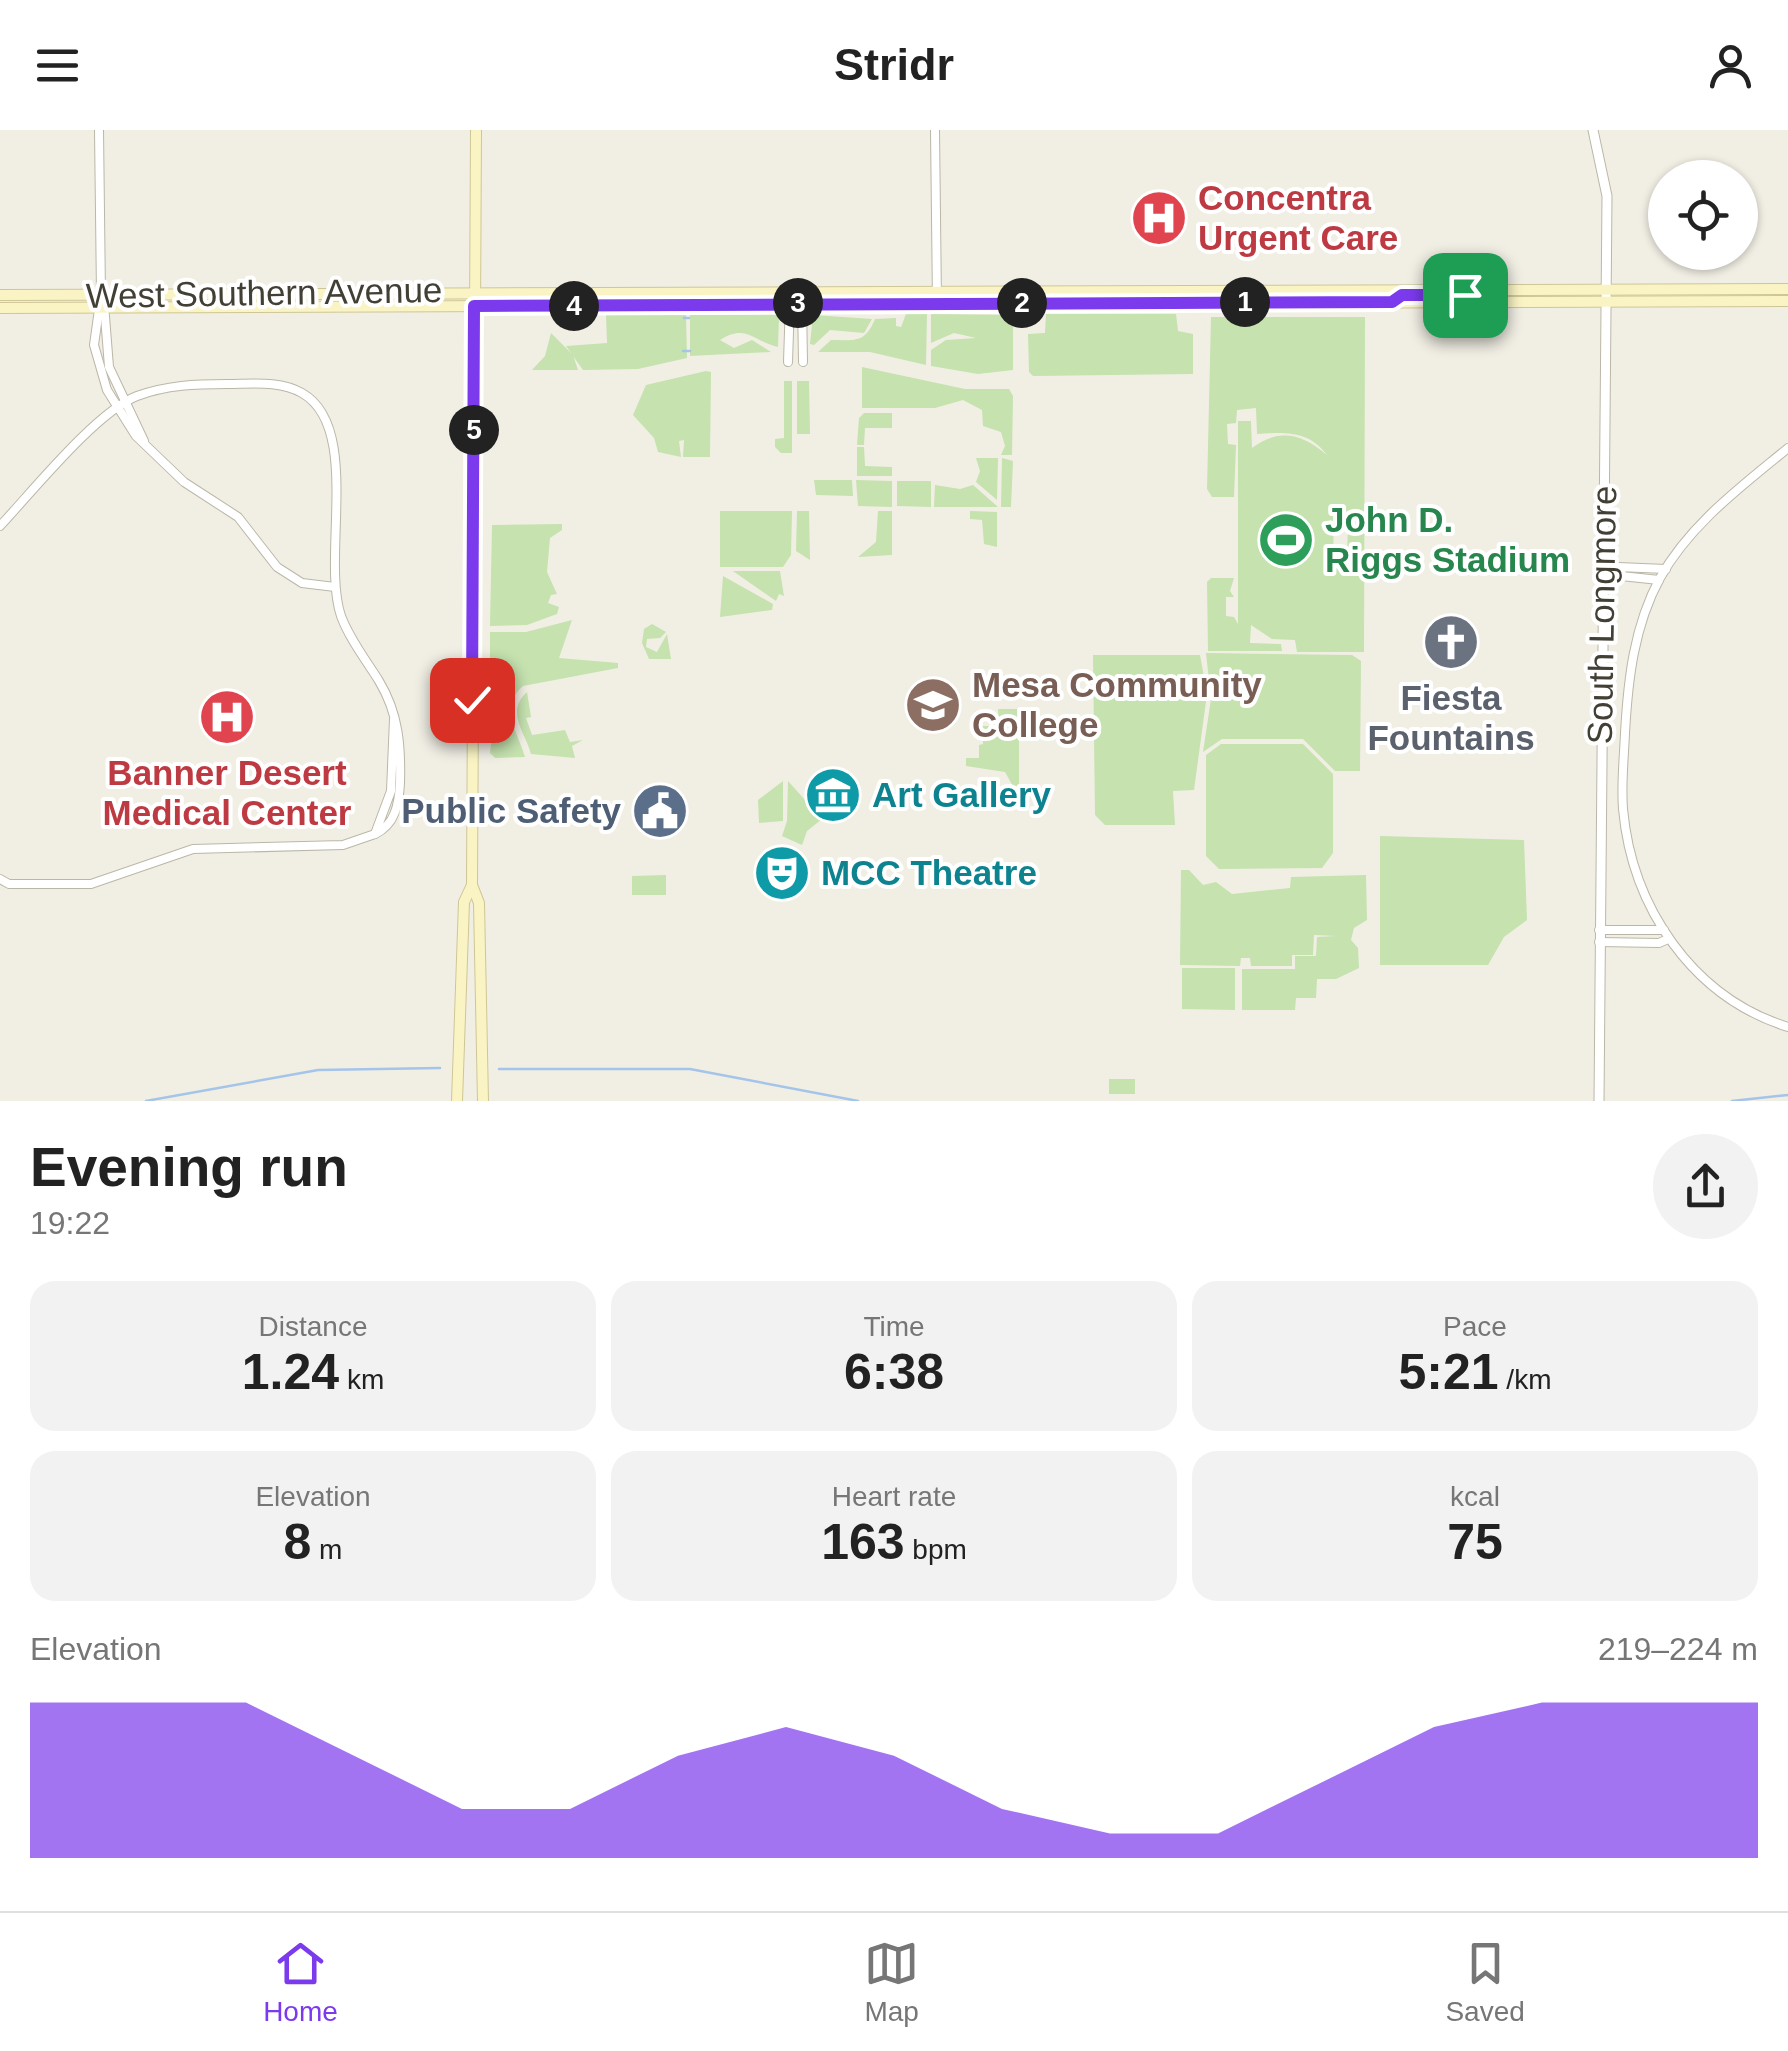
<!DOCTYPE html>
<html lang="en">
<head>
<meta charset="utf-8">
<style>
	:root { --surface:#fff; --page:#f2f2f2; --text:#222; --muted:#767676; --line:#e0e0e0; --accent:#7c3aed }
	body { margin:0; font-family:Helvetica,sans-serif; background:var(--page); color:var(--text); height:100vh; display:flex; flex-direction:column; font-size:38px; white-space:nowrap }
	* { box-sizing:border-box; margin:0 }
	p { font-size:32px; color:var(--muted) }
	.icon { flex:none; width:55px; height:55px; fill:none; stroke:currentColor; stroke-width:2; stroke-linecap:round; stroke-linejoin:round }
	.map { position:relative; height:971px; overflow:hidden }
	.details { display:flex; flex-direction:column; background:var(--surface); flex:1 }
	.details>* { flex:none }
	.fabs { position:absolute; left:1648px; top:30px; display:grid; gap:20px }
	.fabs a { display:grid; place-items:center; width:110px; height:110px; border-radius:50%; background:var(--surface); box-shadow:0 2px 8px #0004; font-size:50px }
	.pin { position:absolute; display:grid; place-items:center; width:85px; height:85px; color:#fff; margin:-42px; border-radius:20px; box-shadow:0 5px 15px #0006 }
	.km { position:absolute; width:50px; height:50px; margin:-25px; border-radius:50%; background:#222; color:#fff; font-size:28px; line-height:50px; text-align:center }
	.round { display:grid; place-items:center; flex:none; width:105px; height:105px; border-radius:52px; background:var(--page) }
	.head { display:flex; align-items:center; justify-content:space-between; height:170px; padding:0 30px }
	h1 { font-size:55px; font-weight:600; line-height:75px }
	.metrics { display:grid; grid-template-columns:repeat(3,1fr); gap:15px; height:170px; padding:10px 30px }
	.metrics div { display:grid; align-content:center; border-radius:25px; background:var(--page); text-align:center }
	.metrics b { font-size:50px; font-weight:600 }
	.metrics small { font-size:28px; font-weight:400 }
	.metrics p { font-size:28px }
	.chart { height:280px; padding:20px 30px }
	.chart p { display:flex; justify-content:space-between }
	.chart svg { width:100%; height:180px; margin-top:10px; fill:var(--accent); opacity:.7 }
	header { display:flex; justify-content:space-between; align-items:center; height:130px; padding:0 30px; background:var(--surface); font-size:45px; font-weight:600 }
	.dock { display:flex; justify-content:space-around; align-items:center; height:140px; border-top:2px solid var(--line); background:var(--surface); font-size:28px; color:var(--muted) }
	.dock a { display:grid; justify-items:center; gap:5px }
	.dock .selected { color:var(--accent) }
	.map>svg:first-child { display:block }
</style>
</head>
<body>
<header><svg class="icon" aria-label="menu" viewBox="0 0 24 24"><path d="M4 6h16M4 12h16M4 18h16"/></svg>Stridr<svg class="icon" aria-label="person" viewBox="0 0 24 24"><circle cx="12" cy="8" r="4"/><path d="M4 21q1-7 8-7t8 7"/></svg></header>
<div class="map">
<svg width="1788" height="971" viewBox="0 0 1788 971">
	<rect width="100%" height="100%" fill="#f1efe4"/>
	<g fill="#c5e2af" fill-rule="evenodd">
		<path d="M775,184L779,187L778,217C753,211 746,193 720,210L734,218L752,210L771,222L690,226V185Z"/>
		<path d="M906,184H927L926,235L870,222H818L831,210C854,210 865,214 875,189L896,188V196L901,197Z"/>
		<polygon points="931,184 1013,185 1013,240 978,244 931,236 931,220 946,210 976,208 954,203 931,213"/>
		<polygon points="1046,184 1176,184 1178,201 1193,204 1193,244 1033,246 1029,242 1028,204 1045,203"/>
		<polygon points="606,185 686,185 687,228 638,239 583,240 566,216 607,213"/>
		<polygon points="813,185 872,189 864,203 830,200 814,215 810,214"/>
		<path d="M1211,187H1365L1364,522H1297L1295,510L1272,509L1251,495L1250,513L1281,514L1282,521H1208L1207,452L1211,448H1234L1230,461L1234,467H1226V486L1234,487L1238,494V291H1251L1252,318C1280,297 1303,305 1327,325C1309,300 1284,302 1257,304L1256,278L1237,280L1236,293L1227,294L1228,314L1236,315L1234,367H1212L1207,359ZM1334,378L1337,387H1348L1347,436L1333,437Z"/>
		<polygon points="551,203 573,225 578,240 532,240 545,226"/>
		<polygon points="862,237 965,259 1009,259 1013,266 1012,325 1001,325 1005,316 1001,302 983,296 982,280 963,270 935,278 862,278"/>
		<polygon points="706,241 711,242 710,327 683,327 684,310 679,311 681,327 658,322 654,308 633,285 646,255"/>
		<polygon points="784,251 792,251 792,323 781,323 775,317 775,309 784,308"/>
		<polygon points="797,251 809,251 810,304 797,304"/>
		<polygon points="864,283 892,283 892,298 865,298 864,315 857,315 859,288"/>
		<polygon points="857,317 864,317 865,336 892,337 892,346 857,346"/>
		<polygon points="976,328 998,328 997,370 976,352 980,341"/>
		<polygon points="1002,328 1013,331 1011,377 1001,377"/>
		<polygon points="814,350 852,350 853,366 816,365"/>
		<polygon points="856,350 892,351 892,377 858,376"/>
		<polygon points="897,351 931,351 931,377 897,376"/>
		<polygon points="935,355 960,359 973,355 998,377 934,377"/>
		<polygon points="720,381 792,381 791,425 783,437 720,437"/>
		<polygon points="797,381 809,381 810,430 796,421"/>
		<polygon points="878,381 892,381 892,425 858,427 876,412"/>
		<polygon points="970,381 997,382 997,417 984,414 982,390 970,389"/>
		<polygon points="562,394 562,400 550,408 547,442 557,464 551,465 548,473 559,477 557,484 527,495 490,496 492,395"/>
		<polygon points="733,441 780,441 784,466 779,464 776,471"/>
		<polygon points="723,446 773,474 772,480 720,487"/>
		<path d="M572,490L559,528L618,533V538L523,556C498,578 518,602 525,627L495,628L490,623L496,572L490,563V502H526Z"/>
		<polygon points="652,494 666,502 660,508 647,509 646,517 657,522 667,504 671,529 649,529 642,513 644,499"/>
		<polygon points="1206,523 1352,525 1361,531 1360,641 1335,641 1303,609 1222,609 1203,622 1211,569"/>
		<polygon points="1093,525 1200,525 1207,564 1194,660 1173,661 1175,695 1105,695 1095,685"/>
		<path d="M527,562L531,587L526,588L532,605L565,600L570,612L583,610L572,616L575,628L531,624C525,602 505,582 527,562Z"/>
		<polygon points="998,579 1017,579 1019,588 1019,667 1005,642 966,636 966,628 979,628 979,615 983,614 983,609 976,609 976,596 999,596"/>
		<polygon points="1221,614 1303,614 1333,644 1333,723 1322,738 1219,739 1206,726 1206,625"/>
		<polygon points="783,651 783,691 759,693 758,670"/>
		<polygon points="788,651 822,689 807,701 802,715 782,706 787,691"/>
		<polygon points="950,658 1005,659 1007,666 950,666"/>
		<polygon points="1380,706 1524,710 1527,790 1504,807 1488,835 1380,835"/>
		<polygon points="1181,740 1189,740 1203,755 1216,752 1232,764 1290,758 1291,747 1366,745 1367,790 1354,798 1351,810 1358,818 1359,838 1336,849 1317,849 1316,868 1296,868 1295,880 1242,880 1242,839 1295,839 1295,826 1316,826 1317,807 1336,806 1314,805 1313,825 1292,825 1292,836 1251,836 1250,828 1241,828 1240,836 1180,835"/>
		<polygon points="666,745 666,765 632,765 632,746"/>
		<polygon points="1182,838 1235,838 1235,880 1182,879"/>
		<rect x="1109" y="949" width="26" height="15"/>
	</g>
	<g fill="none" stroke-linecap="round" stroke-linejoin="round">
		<g stroke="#a4c4ea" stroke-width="2.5">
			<polyline points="684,188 689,188"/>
			<polyline points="683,221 690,221"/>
			<polyline points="499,939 690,939 858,971"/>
			<polyline points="146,971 318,940 440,938"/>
			<polyline points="1732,971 1788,965"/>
		</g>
		<g stroke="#bbb7a8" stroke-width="10">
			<g id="minor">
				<polyline points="99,0 101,165 94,215 107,260 136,306 184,352 238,387 277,437 302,453 335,457"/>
				<polyline points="935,0 937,173"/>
				<polyline points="796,161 802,173 803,232"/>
				<polyline points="104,174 109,237 144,311"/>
				<polyline points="788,232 790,171"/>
				<path d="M1788,318C1742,356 1690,394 1660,448C1634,496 1628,549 1625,603C1624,628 1621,654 1623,679C1632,777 1692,867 1788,897"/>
				<path d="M0,396C32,362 96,282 137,266C167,255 196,254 227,254C251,254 280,250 302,263C362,297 321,427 341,486C350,510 366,530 379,551C399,584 401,617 400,653C399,674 395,695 375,704L391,661L394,589"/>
				<polyline points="1602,444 1618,437 1666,439"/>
				<polyline points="1602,444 1659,450"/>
				<polyline points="0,749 9,754 91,754 193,719 343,715 375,704"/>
				<polyline points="1599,800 1664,800"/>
				<polyline points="1599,812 1659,813 1668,809"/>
			</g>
		</g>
		<g stroke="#bbb7a8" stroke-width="11">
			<polyline id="tertiary" points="1593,0 1607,66 1599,971"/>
		</g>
		<g stroke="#cec697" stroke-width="12">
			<g id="secondary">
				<polyline points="476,0 472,755 479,773 483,971"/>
				<polyline points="0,165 1788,159"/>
				<polyline points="0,178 1788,171"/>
				<polyline points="457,971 464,772 472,755"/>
			</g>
		</g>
		<use href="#minor" stroke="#fff" stroke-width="8"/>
		<use href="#tertiary" stroke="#fff" stroke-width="9"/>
		<use href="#secondary" stroke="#faf4c5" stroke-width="10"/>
	</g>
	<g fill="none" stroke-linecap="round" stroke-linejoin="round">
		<g stroke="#fff" stroke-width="20">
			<polyline id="route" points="472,570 474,176 1392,172 1402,165 1465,165"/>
		</g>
		<use href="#route" stroke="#7c3aed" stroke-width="12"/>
	</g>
	<defs>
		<g id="hospital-disc" transform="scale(2.875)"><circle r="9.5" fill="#e0444e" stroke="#fff"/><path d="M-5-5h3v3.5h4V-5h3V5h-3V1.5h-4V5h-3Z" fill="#fff"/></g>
		<g id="stadium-disc" transform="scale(2.875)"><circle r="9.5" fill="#2e9e5b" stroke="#fff"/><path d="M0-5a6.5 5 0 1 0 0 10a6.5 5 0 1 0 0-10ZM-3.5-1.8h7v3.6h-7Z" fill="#fff"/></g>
		<g id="church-disc" transform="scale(2.875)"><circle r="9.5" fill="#6b7280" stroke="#fff"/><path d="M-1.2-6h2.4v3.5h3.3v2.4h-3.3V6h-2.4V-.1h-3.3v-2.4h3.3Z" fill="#fff"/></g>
		<g id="university-disc" transform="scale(2.875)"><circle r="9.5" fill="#8d6e63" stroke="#fff"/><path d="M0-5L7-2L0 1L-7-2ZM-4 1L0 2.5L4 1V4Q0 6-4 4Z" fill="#fff"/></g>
		<g id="museum-disc" transform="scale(2.875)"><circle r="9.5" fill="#0f9aa8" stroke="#fff"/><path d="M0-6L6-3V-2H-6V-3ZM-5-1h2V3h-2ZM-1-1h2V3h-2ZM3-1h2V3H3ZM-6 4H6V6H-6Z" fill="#fff"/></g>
		<g id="civic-disc" transform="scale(2.875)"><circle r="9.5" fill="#5c6f8a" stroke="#fff"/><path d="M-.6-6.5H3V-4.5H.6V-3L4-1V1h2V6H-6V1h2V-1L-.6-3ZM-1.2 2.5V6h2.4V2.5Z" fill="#fff"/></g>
		<g id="theatre-disc" transform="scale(2.875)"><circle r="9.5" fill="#0f9aa8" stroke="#fff"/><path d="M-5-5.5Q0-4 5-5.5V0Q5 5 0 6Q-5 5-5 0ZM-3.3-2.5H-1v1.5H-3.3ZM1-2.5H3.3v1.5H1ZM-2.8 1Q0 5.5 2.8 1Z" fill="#fff"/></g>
	</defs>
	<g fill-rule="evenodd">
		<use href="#hospital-disc" x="1159" y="88"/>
		<use href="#stadium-disc" x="1286" y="410"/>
		<use href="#church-disc" x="1451" y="512"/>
		<use href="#university-disc" x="933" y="575"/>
		<use href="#hospital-disc" x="227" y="587"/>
		<use href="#museum-disc" x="833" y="665"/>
		<use href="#civic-disc" x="660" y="681"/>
		<use href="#theatre-disc" x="782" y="743"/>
	</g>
	<g text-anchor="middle" stroke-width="8" stroke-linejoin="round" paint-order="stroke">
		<g font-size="35" font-weight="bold" fill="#be3a42" stroke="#fff" text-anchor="start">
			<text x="1198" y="80">Concentra<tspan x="1198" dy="40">Urgent Care</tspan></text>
			<text x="227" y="655" text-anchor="middle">Banner Desert<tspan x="227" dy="40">Medical Center</tspan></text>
		</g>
		<g font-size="35" fill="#423f35" stroke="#fff">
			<text transform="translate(264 163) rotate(-1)" y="12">West Southern Avenue</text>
			<text transform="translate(1602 485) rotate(-89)" y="12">South Longmore</text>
		</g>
		<g font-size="35" font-weight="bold" fill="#27864d" stroke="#fff" text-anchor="start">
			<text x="1325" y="402">John D.<tspan x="1325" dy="40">Riggs Stadium</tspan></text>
		</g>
		<g font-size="35" font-weight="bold" fill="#785e54" stroke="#fff" text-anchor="start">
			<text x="972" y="567">Mesa Community<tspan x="972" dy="40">College</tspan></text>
		</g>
		<g font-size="35" font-weight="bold" fill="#5b616d" stroke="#fff">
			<text x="1451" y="580">Fiesta<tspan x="1451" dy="40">Fountains</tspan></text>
		</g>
		<g font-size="35" font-weight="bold" fill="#0d838f" stroke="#fff" text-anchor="start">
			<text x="872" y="677">Art Gallery</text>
			<text x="821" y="755">MCC Theatre</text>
		</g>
		<g font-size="35" font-weight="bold" fill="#4e5e75" stroke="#fff" text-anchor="end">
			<text x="621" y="693">Public Safety</text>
		</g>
	</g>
</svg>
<div class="fabs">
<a><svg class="icon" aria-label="locate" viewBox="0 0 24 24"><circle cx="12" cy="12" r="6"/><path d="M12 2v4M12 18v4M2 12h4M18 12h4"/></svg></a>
</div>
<div class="pin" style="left:1465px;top:165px;background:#1e9e55"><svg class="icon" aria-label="arrive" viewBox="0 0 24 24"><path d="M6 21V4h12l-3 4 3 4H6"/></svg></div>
<div class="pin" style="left:472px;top:570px;background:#d93025"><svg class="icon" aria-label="check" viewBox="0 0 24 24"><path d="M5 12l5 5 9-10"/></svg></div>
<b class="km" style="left:1245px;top:172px">1</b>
<b class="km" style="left:1022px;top:173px">2</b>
<b class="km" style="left:798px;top:173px">3</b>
<b class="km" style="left:574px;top:176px">4</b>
<b class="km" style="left:474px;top:300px">5</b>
</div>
<section class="details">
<div class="head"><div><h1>Evening run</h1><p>19:22</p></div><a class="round"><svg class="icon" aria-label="share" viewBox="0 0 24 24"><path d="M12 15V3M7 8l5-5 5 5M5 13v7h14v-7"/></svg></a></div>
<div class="metrics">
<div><p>Distance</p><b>1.24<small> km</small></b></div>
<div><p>Time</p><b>6:38</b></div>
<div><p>Pace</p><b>5:21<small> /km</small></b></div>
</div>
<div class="metrics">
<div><p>Elevation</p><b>8<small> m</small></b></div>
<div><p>Heart rate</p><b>163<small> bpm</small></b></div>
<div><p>kcal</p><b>75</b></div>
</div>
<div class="chart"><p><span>Elevation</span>219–224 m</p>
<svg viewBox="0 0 160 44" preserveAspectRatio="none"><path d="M0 44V6L10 6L20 6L30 19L40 32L50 32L60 19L70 12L80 19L90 32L100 38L110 38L120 25L130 12L140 6L150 6L160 6V44z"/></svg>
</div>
</section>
<nav class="dock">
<a class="selected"><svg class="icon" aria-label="home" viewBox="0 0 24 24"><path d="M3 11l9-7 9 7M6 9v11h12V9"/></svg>Home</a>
<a><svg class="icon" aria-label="map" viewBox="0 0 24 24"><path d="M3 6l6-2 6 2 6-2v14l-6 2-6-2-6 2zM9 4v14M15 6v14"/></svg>Map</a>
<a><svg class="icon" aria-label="saved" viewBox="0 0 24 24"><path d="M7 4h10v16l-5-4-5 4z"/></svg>Saved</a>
</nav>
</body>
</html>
